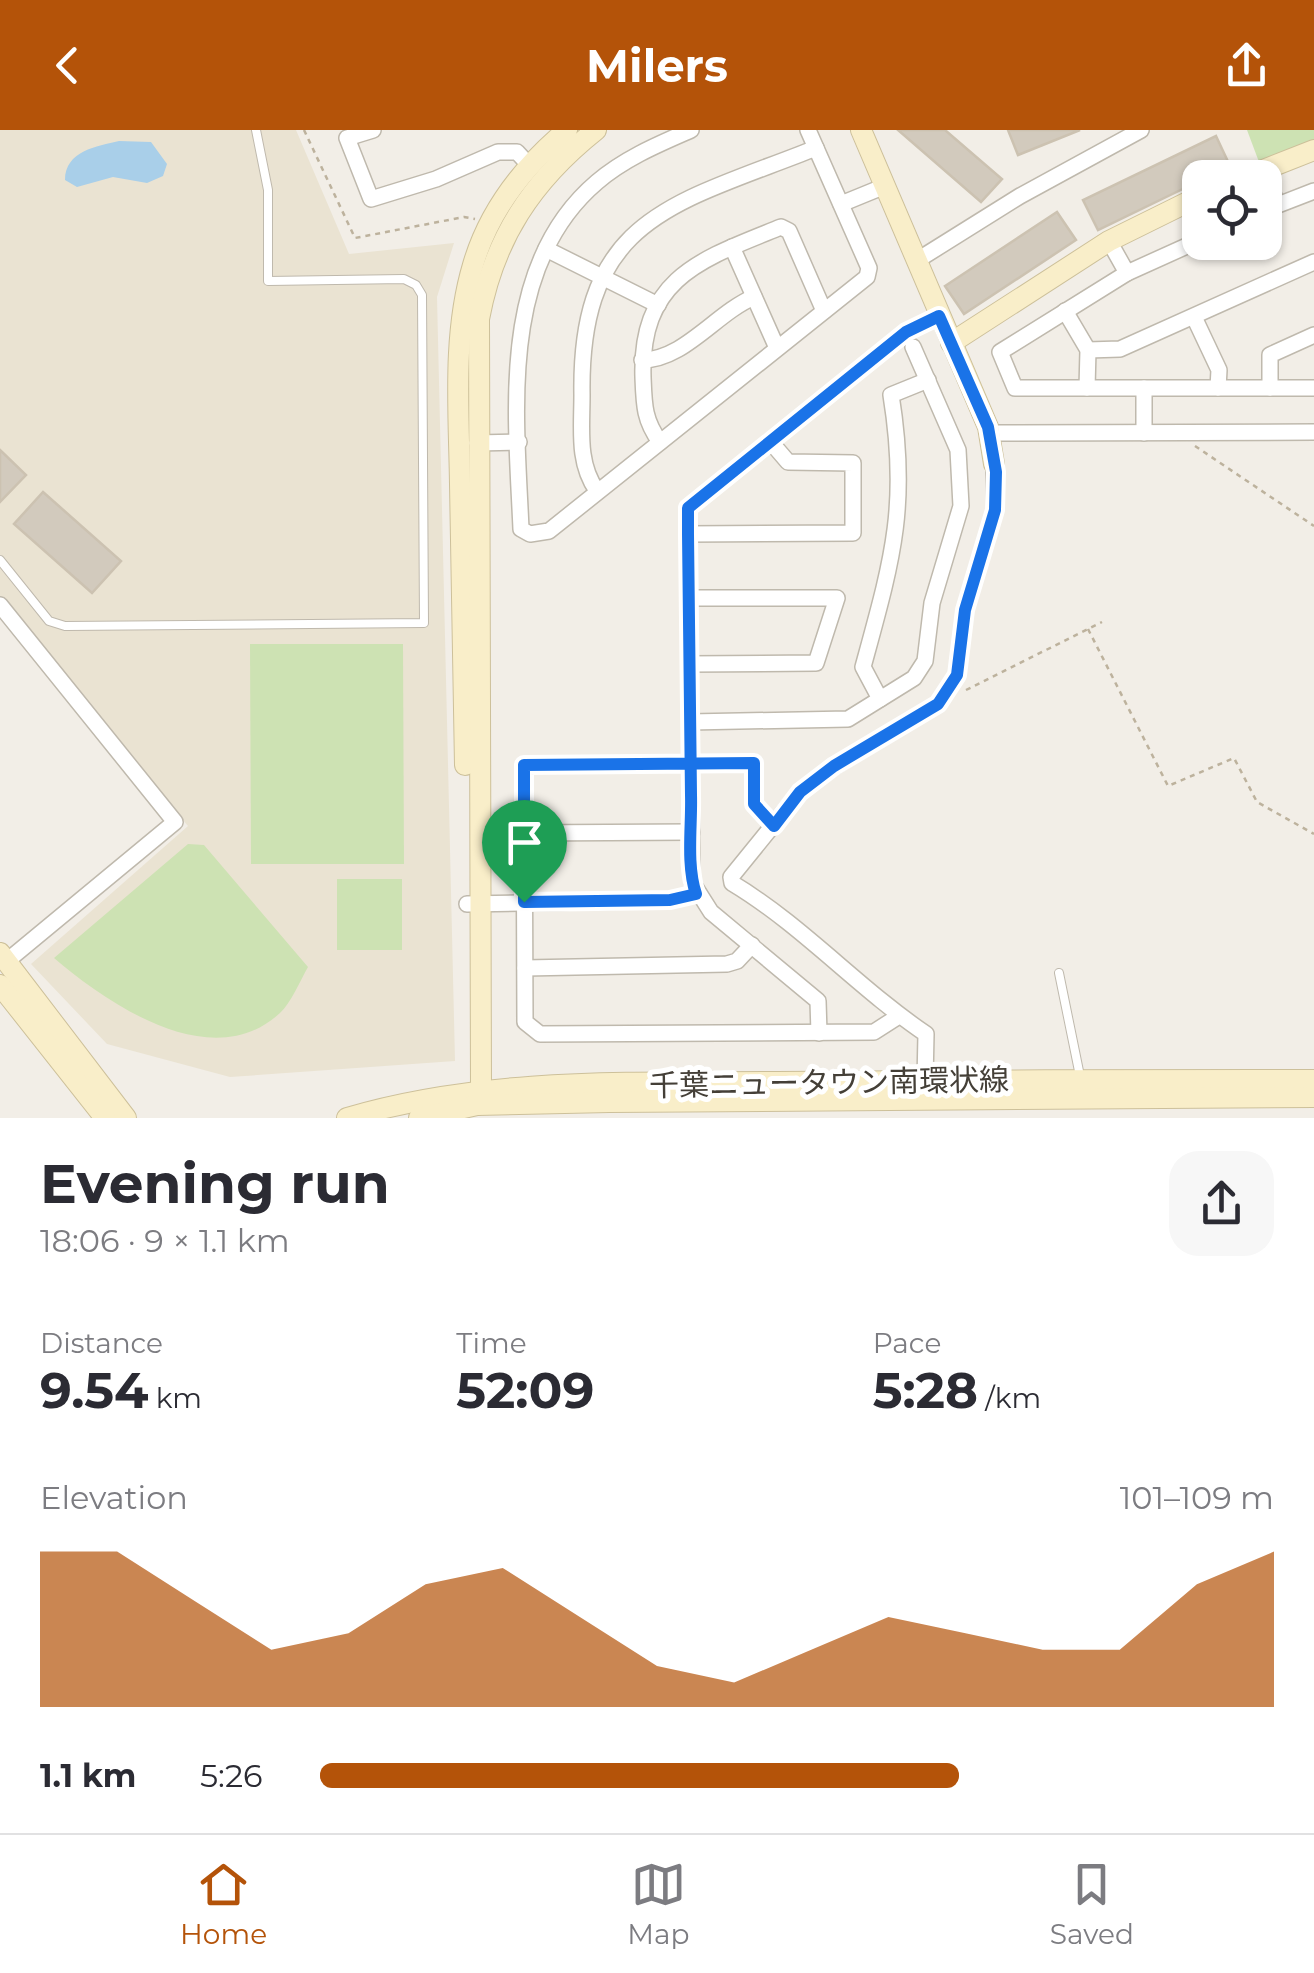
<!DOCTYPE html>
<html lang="en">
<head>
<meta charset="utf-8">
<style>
	:root { --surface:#fff; --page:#f7f7f7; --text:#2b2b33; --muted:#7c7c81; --line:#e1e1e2; --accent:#b45309 }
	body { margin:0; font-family:Montserrat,"Noto Sans JP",sans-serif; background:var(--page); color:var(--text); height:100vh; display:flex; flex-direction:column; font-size:38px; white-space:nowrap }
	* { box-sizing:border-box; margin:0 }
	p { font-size:32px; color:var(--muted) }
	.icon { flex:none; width:55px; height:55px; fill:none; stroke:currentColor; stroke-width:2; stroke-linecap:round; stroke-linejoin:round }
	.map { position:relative; height:988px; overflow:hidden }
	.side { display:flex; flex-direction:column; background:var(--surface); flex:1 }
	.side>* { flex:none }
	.controls { position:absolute; left:1182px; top:30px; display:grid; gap:20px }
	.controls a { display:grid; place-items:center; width:100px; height:100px; border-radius:20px; background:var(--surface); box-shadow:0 2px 8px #0004; font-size:50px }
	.pin { position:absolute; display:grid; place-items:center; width:85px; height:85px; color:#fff; margin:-102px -42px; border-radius:50% 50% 50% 0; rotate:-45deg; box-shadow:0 0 10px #0007 }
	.pin .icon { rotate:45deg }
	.round { display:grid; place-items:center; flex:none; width:105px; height:105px; border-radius:30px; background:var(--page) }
	.head { display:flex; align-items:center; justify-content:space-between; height:170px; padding:0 40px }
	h1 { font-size:55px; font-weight:700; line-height:75px }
	.figures { display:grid; grid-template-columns:repeat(3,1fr); gap:15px; height:170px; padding:10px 40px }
	.figures div { display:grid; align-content:center }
	.figures b { font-size:50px; font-weight:700 }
	.figures small { font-size:28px; font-weight:400 }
	.figures p { font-size:28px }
	.chart { height:280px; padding:20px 40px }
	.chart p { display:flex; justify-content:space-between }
	.chart svg { width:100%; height:180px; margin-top:10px; fill:var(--accent); opacity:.7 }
	ul { padding:0 40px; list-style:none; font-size:32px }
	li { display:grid; grid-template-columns:160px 120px 1fr; align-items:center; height:75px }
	li i { height:25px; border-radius:12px; background:var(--accent) }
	header { display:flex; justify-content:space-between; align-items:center; height:130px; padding:0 40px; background:var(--accent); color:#fff; font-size:45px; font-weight:700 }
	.tab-bar { display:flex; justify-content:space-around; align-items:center; height:140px; border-top:2px solid var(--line); background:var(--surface); font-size:28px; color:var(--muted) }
	.tab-bar a { display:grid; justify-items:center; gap:5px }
	.tab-bar .selected { color:var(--accent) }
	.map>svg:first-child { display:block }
</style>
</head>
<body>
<header><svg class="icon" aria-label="back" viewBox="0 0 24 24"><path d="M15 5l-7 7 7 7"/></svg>Milers<svg class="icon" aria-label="share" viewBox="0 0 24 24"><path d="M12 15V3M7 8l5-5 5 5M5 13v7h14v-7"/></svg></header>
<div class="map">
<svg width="1314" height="988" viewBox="0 0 1314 988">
	<rect width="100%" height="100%" fill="#f2eee7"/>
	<polygon fill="#eae3d2" points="0,0 296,0 349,124 454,113 437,167 455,931 230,947 107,914 31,834 188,696 0,472"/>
	<g fill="#cde2b3">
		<polygon points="1247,0 1314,0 1314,12 1259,32"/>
		<polygon points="250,514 403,514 404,734 251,734"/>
		<path d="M188,714L204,715L308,837C300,851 291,873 280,883C212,946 108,874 54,828Z"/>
		<rect x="337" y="749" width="65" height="71"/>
	</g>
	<path fill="#a9cfe9" d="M119,11L151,12L167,34L163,46L147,53L113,47L77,57L65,50C65,21 97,16 119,11Z"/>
	<g fill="#d2cabd" stroke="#ccc2b1" stroke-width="2.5">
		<polygon points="898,0 945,0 1002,49 981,72"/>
		<polygon points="1008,0 1080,0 1018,25"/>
		<polygon points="1216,6 1230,36 1098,100 1083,70"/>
		<polygon points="1057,82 1076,110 964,184 945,156"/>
		<polygon points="0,320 26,345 0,372"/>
		<polygon points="43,362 121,431 92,463 14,394"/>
	</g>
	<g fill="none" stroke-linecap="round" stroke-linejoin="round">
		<g stroke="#bfb9ad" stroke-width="10">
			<g id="lane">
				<polyline points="0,430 49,491 65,496 424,493 422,165 416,155 404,149 268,151 268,60 256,0"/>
				<polyline points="1059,843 1080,946"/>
			</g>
		</g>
		<g stroke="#bfb9ad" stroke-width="18">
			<g id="street">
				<polyline points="373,0 347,8 371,69 436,49 498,22 517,22 529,35"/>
				<path d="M691,0C659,14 625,28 597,52C498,136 516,283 521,399L530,404L549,401L867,147L869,138L808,0"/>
				<polyline points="1264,39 1277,74"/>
				<polyline points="841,74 885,56"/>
				<polyline points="1265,80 1314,61"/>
				<polyline points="1200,110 1127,143 1000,222 1015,258 1314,258"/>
				<polyline points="1109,111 1127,143"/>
				<polyline points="732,117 777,218"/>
				<polyline points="546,119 658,175"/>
				<polyline points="916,131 1020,66 1141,0"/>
				<polyline points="1065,181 1088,220 1087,258"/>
				<polyline points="1194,187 1219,240 1218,258"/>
				<polyline points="1088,220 1120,219 1314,132"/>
				<path d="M642,230C684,230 716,183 754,167"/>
				<polyline points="1144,258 1144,303"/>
				<polyline points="1270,258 1270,225 1314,205"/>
				<polyline points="989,303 1314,302"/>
				<path d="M660,312C644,290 644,275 643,247C640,147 702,129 781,97L789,101L824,181"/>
				<polyline points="477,313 519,312"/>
				<path d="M597,361C577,333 582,299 582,265C579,86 675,74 816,18"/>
				<polyline points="688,404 853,403 853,333 788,332 770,311"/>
				<polyline points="689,468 837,468 816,533 690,534"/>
				<polyline points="0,475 175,692 7,831"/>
				<path d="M880,569L863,537C892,431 909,376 891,265L928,250"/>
				<polyline points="690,592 848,589 914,548 925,531 932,473 961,376 958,320 913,217"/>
				<polyline points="774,696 754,673 754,633 524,635 525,892 540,904 874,902 899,886"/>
				<polyline points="524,703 692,702"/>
				<polyline points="467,774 671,770 696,764"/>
				<polyline points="525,838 727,834 737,831 752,815"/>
				<polyline points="819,903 818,871 711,782 692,752 688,378 906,202 939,186"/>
				<path d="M925,951L926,904C858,858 802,795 732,753L731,747L800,662L835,636L938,574L957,545L965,480L995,380L994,334"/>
			</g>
		</g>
		<g stroke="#cdc09a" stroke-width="22">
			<g id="secondary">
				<polyline points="861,0 988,297 994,334"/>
				<polyline points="1243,48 1314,20"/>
				<polyline points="951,213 1109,111 1200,66"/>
				<path d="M465,635C463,541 462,447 460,354C459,282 452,205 473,135C489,80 524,36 567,0"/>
				<polyline points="0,823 126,988"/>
				<polyline points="0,855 105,988"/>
				<path d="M477,975L481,960L479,189C494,108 532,51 596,0"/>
				<path d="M347,988C485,947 633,953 776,952C955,950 1135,950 1314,950"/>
				<polyline points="419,988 477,975 610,972 1314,967"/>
			</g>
		</g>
		<g stroke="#bdb29d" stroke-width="2.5" stroke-dasharray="5 5" stroke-linecap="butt">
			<polyline points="304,0 355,108 464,87 475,89"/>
			<polyline points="1195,316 1314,396"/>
			<polyline points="1088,499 1168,656 1234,628 1257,672 1314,704"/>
			<polyline points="966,560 1102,492"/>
		</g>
		<use href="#lane" stroke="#fff" stroke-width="8"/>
		<use href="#street" stroke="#fff" stroke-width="15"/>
		<use href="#secondary" stroke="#f9eec9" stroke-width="20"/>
	</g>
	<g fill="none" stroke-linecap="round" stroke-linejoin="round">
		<g stroke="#fff" stroke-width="20">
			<path id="route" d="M524,772L670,770L696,764C686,734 692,695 691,665C690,578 689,491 688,404V378L906,202L939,186L988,297L996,342L995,380L965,480L957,545L938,574L834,636L800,662L774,696L754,674V633C677,634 601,634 524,635V772"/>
		</g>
		<use href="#route" stroke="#1a73e8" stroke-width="12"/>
	</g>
	<g text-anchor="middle" stroke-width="10" stroke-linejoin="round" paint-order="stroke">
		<g font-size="30" fill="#443f37" stroke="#fff">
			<text transform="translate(829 953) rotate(-1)" y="10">千葉ニュータウン南環状線</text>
		</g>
	</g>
</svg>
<div class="controls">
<a><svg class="icon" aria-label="locate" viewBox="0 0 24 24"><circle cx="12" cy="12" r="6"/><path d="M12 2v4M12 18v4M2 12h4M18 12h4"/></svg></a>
</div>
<div class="pin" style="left:524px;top:772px;background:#1e9e55"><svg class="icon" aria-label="arrive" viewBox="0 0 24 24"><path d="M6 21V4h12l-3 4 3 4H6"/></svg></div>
</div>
<section class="side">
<div class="head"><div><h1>Evening run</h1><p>18:06 · 9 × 1.1 km</p></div><a class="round"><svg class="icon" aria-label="share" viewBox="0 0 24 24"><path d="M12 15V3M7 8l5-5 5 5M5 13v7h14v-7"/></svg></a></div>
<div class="figures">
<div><p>Distance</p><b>9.54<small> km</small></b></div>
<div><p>Time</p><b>52:09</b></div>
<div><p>Pace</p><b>5:28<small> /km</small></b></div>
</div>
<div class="chart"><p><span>Elevation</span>101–109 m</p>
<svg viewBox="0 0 160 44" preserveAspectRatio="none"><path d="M0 44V6L10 6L20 18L30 30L40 26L50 14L60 10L70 22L80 34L90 38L100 30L110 22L120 26L130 30L140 30L150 14L160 6V44z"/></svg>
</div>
<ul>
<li><b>1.1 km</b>5:26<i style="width:67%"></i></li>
</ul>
</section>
<nav class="tab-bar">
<a class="selected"><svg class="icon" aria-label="home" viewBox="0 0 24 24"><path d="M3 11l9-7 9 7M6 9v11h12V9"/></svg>Home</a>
<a><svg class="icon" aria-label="map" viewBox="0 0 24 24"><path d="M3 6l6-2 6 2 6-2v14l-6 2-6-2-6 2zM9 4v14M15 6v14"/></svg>Map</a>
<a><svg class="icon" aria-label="saved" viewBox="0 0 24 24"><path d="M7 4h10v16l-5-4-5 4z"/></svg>Saved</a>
</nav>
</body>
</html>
